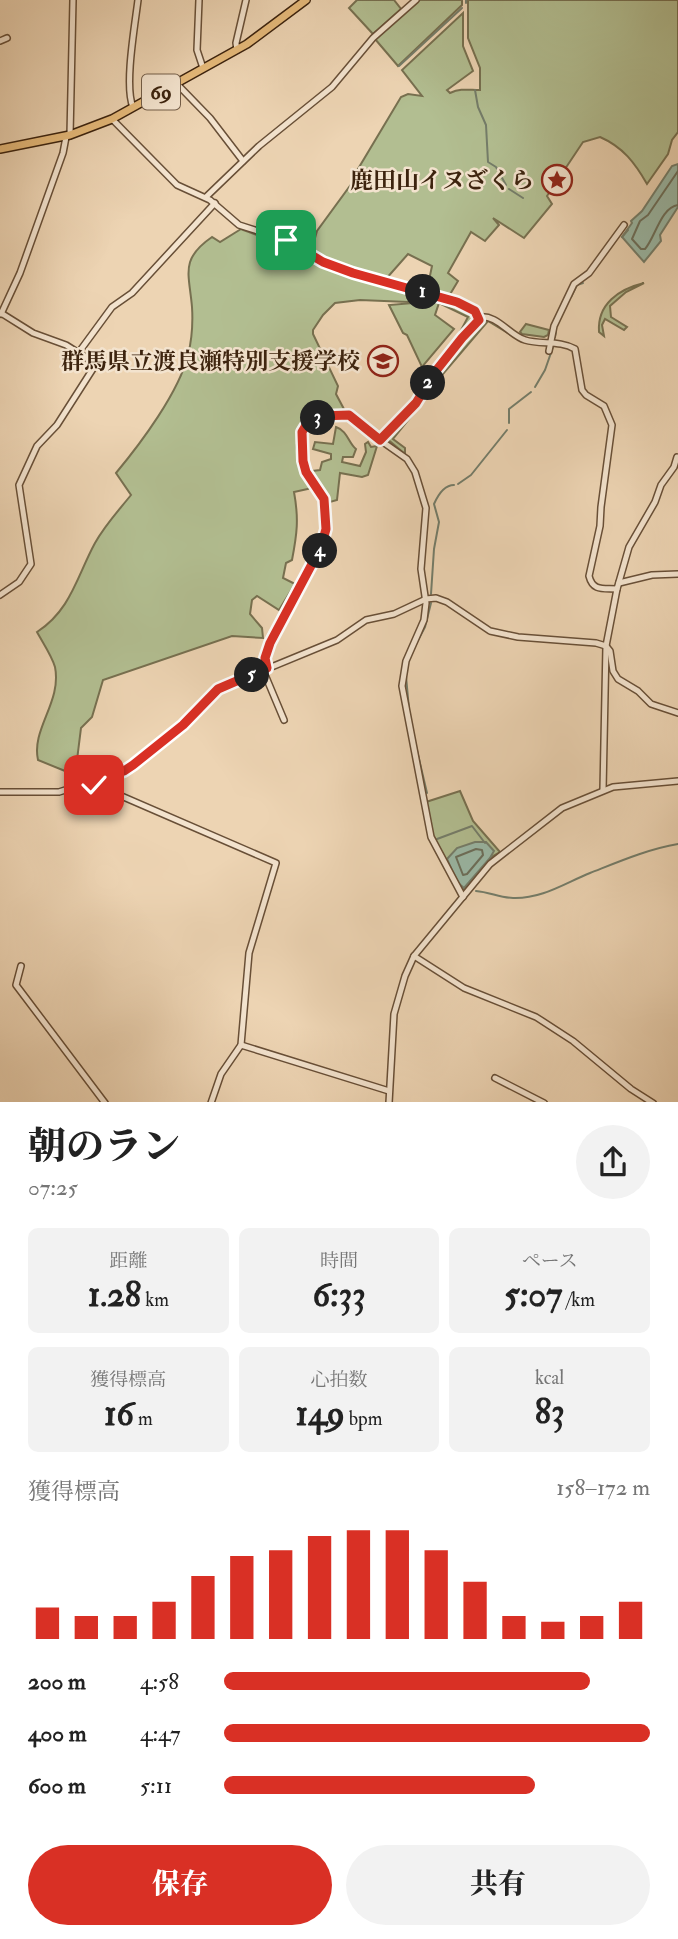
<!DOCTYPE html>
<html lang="ja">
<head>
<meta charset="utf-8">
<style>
	:root { --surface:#fff; --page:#f2f2f2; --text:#222; --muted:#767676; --accent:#d93025 }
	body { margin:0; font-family:"IM FELL Double Pica","Noto Serif JP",serif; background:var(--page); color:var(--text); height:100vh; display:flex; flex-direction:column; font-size:26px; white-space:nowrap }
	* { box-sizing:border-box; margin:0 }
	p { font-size:23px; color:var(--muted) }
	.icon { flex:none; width:38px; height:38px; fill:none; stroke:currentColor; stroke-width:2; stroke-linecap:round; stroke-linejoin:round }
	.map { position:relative; height:1102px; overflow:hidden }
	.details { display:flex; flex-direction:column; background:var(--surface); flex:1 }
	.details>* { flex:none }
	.pin { position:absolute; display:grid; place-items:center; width:60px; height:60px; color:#fff; margin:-30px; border-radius:14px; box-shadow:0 4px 10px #0006 }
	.km { position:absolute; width:35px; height:35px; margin:-18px; border-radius:50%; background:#222; color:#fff; font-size:19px; line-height:35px; text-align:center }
	.round { display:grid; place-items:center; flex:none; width:74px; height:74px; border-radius:37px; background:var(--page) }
	.headline { display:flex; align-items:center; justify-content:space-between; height:119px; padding:0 28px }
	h1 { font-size:38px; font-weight:800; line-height:52px }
	.metrics { display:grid; grid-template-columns:repeat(3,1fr); gap:10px; height:119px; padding:7px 28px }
	.metrics div { display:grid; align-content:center; border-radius:10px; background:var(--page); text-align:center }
	.metrics b { font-size:35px; font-weight:800 }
	.metrics small { font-size:19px; font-weight:400 }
	.metrics p { font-size:19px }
	.chart { height:196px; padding:14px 28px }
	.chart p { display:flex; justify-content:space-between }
	.chart svg { width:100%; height:126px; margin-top:7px; stroke:var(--accent); stroke-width:6 }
	.cta { display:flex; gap:14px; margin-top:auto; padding:14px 28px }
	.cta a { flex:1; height:80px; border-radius:42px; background:var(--accent); color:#fff; font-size:28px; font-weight:800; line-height:80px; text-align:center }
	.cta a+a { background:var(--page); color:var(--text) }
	ul { padding:0 28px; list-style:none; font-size:23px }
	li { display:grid; grid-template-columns:112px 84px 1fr; align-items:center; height:52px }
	li i { height:18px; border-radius:9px; background:var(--accent) }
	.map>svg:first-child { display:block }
</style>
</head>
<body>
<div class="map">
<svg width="678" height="1103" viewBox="0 0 678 1103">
	<rect width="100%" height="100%" fill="#edd4b3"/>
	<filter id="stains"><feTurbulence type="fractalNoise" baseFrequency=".00286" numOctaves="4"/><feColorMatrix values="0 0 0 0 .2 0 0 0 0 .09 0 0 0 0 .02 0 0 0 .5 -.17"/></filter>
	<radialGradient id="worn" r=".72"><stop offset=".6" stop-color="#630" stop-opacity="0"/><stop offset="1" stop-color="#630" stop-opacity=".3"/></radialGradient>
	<g fill="#b2be91" stroke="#777050" stroke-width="2">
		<polygon points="357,0 394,0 401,9 373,34 349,8"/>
		<polygon points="418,0 462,0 462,5 398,66 375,39"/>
		<path d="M468,0H678V132L672,140L668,154L647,184C635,163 623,147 600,137L583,142L547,196L552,204L524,238L493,218L499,225L485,241L471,232L448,273L458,281L449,296L427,290L432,266L408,254L385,280L339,266L311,252L317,231L352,183L355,174L401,97L408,94L422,96L402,70L463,13V46L473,71L447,90L450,93C461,88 468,90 480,90V68L468,38Z"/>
		<path d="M241,229C256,235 272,240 287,246C308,255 327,267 350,276C385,289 451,293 475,320L461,334H459L468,317L439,303L435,315L454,329L422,367L407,335L403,333L389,305L425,302L430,298L408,302L360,300L335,303L323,315L313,330V334L338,386L336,394L345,411L343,414C294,410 300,434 304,472L320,470L322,462L331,459V454L313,449L315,442L333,444L336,427C348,431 348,443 356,449L353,457H343L342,462L360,466L366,452L365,444L368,442L371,447L377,446L368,475L362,477L340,473L337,500L330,502L326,500L318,484L312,488L294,492C299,519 297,534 292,560L286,563L283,578L295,584L279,610L257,596L252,600L250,614L262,628L263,638L232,636L103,680L92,717L81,728L76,768L70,773L38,760C31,729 62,702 55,667C52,656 43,643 37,632C71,610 77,576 95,543C105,525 119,510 131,495L116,473C141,443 179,392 188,355C192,339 193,323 192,307C189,273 180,259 212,237L220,242Z"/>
		<path d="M644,283L626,292L610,306L611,317L627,327L624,330L605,319L602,325L604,336L599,332C597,304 619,289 644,283Z"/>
		<polygon points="485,318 488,318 516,338 488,321 437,381 433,379 463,339"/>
		<polygon points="526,324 549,330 548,335 544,337 522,334 520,332"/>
		<polygon points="411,412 413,414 393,439 405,448 405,454 386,438"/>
		<polygon points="460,791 473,821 500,852 493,856 463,890 459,888 433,835 426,802"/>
	</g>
	<g fill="#9ab9a7" stroke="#747d6a" stroke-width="2">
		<polygon points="678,164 678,207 660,235 661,241 644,262 622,237 632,223 631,221 642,211 672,166"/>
		<polygon points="475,842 486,842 494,851 490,858 464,888 457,882 447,859 457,848"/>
	</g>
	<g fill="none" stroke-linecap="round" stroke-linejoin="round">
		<g stroke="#6b6e5a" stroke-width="2">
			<path d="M678,171L648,215L640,221L632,239L641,249H645C655,238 661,207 678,205"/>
			<polygon points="476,849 482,850 483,855 467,874 463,875 456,857"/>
		</g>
		<g stroke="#747d6a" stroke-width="2">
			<polyline points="466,3 466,0"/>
			<polyline points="399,66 462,8"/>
			<polyline points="475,90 478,107 486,125 488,162 496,167 506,185"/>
			<polyline points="509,189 523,198"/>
			<polyline points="622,237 628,230"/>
			<polyline points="571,297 577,285 583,283"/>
			<polyline points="555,337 556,331"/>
			<polyline points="535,387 545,370 553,347"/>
			<polyline points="509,423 509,409 531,392"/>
			<polyline points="458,484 471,475 507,430"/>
			<path d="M431,594L434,549L439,522L434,504C438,495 444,485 454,485"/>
			<polyline points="416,644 425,627 431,603"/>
			<polyline points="406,676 409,709"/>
			<polyline points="415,742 427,793"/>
			<polyline points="437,839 472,826 485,843"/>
			<path d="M476,891C489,892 501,898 513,898C542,899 565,883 590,873C618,862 648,849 678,844"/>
		</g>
		<g stroke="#684f37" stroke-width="8">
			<g id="minor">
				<polyline points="199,0 197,50 203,68"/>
				<polyline points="0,41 7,38"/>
				<polyline points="237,50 236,43 246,0"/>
				<polyline points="177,84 210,118 243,161"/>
				<path d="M133,107C124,86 135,25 138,0"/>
				<polyline points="112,119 177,185 210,200 239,225 286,240 323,262 353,273 448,298 468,307 478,314 479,321 462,338 435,372 416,403 380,440"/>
				<polyline points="70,135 73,0"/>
				<polyline points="206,197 259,146 332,87 373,38 416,0"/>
				<polyline points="1,314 20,273 63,153 66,137"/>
				<path d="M479,317C497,314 509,335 525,340C541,345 560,340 575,349L582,390L586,395L604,406L612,425L601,507L600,526L589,576C593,592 604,588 617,589"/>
				<polyline points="549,351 554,326 574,284 589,273 624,225"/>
				<polyline points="79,352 112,307 132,293 215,203"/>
				<polyline points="619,583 652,575 678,574"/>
				<polyline points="0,595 19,582 31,564 19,485 37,446 57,425 96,364 66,345 33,333 1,313"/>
				<path d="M267,668L265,655L270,643C285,614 321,561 326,532C327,521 327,509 323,499C320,489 311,482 306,472C287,431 314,410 353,416L380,440L407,459L415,472L426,508L421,569L426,603L424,620L406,661L402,686L431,837L463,897"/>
				<polyline points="263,670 284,720"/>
				<polyline points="89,782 276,863 249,953 241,1045 221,1074 211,1103"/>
				<polyline points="603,790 606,646 617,589 629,547 655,502 661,485 674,467 677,457"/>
				<polyline points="0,792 59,792 124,771 183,725 218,689 337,640 366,620 394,614 426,599 436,598 447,602 490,631 518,637 596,643 606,646 610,651 613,671 618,679 638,691 651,704 678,713"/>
				<polyline points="414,956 464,988 536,1017 573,1041 631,1089 653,1103"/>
				<polyline points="21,966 16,985 105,1103"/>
				<polyline points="241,1045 389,1091"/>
				<polyline points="495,1078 544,1103"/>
				<polyline points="389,1103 394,1014 405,976 414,956 490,864 562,808 613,787 678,781"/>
			</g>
		</g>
		<g stroke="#3c230e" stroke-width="10">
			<polyline id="major" points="0,149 70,135 112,119 247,44 306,0"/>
		</g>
		<use href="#minor" stroke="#f3e3ce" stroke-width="5"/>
		<use href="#major" stroke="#e6ba7a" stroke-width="7"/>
	</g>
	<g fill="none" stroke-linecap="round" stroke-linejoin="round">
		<g stroke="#fff" stroke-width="14">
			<polyline id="route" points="94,785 89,782 124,771 133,765 183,725 218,689 267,668 265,658 270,643 321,547 326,529 324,499 306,472 303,461 302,432 305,427 320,416 349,415 380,440 416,403 435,372 462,338 479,320 475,311 457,302 353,273 323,262 286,240"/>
		</g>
		<use href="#route" stroke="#d93025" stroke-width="9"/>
	</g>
	<defs>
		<g id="sight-ring" transform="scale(1.575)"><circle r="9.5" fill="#f3e3ce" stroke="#8f2418" stroke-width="1.5"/><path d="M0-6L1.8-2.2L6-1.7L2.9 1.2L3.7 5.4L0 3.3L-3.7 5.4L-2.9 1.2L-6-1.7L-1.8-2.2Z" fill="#8f2418"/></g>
		<g id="school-ring" transform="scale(1.575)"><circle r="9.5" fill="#f3e3ce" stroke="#8f2418" stroke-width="1.5"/><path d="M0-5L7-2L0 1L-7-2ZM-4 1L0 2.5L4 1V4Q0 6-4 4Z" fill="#8f2418"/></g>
	</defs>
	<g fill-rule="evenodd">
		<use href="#sight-ring" x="557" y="180"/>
		<use href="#school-ring" x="383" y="361"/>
	</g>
	<g text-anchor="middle" stroke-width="5" stroke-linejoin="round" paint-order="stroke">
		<rect fill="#f3e3ce" stroke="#735d48" stroke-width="2" x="142" y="74.5" width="38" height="35" rx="5"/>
		<g font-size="21" font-weight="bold" fill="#3c230e">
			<text x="161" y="99">69</text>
		</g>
		<g font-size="23" font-weight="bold" fill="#3c230e" stroke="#f3e3ce" text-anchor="end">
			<text x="534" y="188">鹿田山イヌざくら</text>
			<text x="360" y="369">群馬県立渡良瀬特別支援学校</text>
		</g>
	</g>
	<rect width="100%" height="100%" filter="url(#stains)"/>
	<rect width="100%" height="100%" fill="url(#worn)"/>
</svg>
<div class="pin" style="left:286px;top:240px;background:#1e9e55"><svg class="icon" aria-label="arrive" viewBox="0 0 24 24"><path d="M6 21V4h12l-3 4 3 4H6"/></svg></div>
<div class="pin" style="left:94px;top:785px;background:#d93025"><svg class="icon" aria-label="check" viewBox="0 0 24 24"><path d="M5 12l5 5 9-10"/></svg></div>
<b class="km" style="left:423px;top:292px">1</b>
<b class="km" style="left:428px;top:383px">2</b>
<b class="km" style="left:318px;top:418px">3</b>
<b class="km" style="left:320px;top:551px">4</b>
<b class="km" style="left:252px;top:675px">5</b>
</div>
<section class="details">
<div class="headline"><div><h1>朝のラン</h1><p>07:25</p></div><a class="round"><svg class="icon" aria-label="share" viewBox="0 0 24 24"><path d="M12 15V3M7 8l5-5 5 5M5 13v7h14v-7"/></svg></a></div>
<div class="metrics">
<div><p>距離</p><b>1.28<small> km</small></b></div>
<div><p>時間</p><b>6:33</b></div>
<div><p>ペース</p><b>5:07<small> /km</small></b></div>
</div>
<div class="metrics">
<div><p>獲得標高</p><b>16<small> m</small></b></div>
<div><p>心拍数</p><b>149<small> bpm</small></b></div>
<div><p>kcal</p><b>83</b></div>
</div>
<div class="chart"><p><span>獲得標高</span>158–172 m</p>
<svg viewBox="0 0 160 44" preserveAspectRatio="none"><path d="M5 44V33M15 44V36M25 44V36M35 44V31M45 44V22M55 44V15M65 44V13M75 44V8M85 44V6M95 44V6M105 44V13M115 44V24M125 44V36M135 44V38M145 44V36M155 44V31"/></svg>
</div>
<ul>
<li><b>200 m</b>4:58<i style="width:86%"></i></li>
<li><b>400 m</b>4:47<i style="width:100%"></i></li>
<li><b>600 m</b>5:11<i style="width:73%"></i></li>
</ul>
<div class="cta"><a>保存</a><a>共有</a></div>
</section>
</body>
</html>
